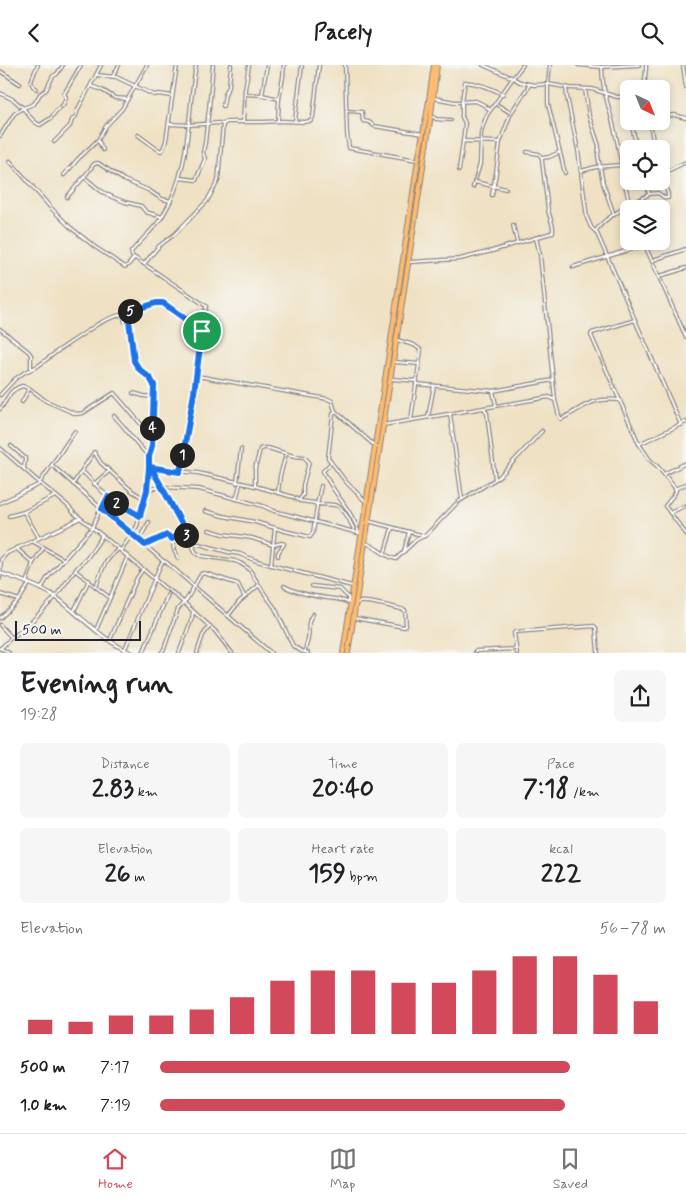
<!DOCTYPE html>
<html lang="en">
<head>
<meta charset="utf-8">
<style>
	:root { --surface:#fff; --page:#f6f6f6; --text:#202124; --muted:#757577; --line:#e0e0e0; --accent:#d1495b }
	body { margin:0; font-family:Mynerve,sans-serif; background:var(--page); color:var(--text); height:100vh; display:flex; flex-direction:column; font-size:19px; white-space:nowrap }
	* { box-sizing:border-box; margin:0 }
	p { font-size:16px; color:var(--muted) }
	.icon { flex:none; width:28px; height:28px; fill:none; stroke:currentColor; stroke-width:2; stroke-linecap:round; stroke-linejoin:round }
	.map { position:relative; height:588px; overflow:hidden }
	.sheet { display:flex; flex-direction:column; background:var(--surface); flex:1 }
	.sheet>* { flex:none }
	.needle { width:32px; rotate:137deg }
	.tools { position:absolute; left:620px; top:15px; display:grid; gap:10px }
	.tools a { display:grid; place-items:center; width:50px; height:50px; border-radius:8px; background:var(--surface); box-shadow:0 2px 8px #0003; font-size:25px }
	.scale { position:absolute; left:15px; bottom:12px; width:126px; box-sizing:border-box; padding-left:5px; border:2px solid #22223b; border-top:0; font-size:14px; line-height:18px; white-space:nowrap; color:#22223b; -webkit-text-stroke:4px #f6f6f2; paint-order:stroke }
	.pin { position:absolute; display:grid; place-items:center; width:42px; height:42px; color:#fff; margin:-21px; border:2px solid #fff; border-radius:50%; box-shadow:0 1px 5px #0007 }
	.km { position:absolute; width:25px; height:25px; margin:-12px; border-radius:50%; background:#222; color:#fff; font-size:14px; line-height:25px; text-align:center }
	.round { display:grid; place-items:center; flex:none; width:52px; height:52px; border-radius:8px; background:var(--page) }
	.head { display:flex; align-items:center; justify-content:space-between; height:85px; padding:0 20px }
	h1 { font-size:28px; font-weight:700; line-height:38px }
	.metrics { display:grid; grid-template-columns:repeat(3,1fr); gap:8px; height:85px; padding:5px 20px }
	.metrics div { display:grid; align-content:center; border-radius:8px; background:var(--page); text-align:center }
	.metrics b { font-size:25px; font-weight:700 }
	.metrics small { font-size:14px; font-weight:400 }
	.metrics p { font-size:14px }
	.chart { height:140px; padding:10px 20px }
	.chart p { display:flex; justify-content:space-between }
	.chart svg { width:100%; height:90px; margin-top:5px; stroke:var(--accent); stroke-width:6 }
	ul { padding:0 20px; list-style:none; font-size:16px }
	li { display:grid; grid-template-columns:80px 60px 1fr; align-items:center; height:38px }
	li i { height:12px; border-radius:6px; background:var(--accent) }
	header { display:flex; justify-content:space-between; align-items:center; height:65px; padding:0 20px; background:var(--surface); font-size:22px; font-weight:700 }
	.tabs { display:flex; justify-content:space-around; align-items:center; height:70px; border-top:1px solid var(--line); background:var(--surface); font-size:14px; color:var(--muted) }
	.tabs a { display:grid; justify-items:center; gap:2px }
	.tabs .on { color:var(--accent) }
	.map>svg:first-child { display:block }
</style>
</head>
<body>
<header><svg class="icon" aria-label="back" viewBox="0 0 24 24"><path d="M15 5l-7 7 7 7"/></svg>Pacely<svg class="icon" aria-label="search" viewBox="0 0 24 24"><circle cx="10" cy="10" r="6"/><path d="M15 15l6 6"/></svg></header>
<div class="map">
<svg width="686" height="588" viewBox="0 0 686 588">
	<rect width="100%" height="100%" fill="#f6f6f2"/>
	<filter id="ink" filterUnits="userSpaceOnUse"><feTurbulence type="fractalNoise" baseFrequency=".02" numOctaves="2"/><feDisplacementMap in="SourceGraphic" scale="10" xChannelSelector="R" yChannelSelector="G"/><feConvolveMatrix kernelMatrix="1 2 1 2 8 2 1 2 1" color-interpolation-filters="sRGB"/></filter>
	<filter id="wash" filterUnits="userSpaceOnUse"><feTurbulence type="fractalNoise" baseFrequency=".0096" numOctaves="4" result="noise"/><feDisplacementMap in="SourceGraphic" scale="20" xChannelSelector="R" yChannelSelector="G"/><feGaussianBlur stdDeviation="1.12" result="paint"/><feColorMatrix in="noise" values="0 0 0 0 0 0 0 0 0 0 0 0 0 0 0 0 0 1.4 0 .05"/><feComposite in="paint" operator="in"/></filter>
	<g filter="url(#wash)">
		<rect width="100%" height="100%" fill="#efe1c3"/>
	</g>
	<g filter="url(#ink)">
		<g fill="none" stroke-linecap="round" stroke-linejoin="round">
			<g stroke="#88827f" stroke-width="4.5">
				<g id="minor">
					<polyline points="101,0 96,10 116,12 154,30 159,29 172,31"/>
					<polyline points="319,0 313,52 311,56 304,57 283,56 263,57 227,57 223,59 218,116 207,136 175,169 159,181 144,199 206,241 196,307 197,311 328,334 332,336 335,346 375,381 380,383"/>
					<polyline points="345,0 347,69 349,83 417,95"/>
					<polyline points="523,0 513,13 520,17 534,20 548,19 570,23 592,24 617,32 629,31"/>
					<polyline points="550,0 548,19 548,39 565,108"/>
					<polyline points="578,0 602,2 639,0"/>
					<polyline points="683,0 686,22"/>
					<path d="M602,2C602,27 610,43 615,67C621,91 623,116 630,140"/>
					<polyline points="0,6 20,19"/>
					<polyline points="113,11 119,0"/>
					<polyline points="91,21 102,25 115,33 128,34"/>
					<polyline points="566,23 567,32 578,85 587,153 591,162 595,166"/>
					<polyline points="37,24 33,21 31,17 35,6 38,0"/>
					<polyline points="585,24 589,51 599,81 598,91 603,118 614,150"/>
					<polyline points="644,24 646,4 646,0"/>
					<polyline points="0,28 14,35 23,43 34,39 40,29 46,25 53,11 57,9 63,0"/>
					<polyline points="245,29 262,30 279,34"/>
					<polyline points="262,30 267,0"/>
					<polyline points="625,31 629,48"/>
					<polyline points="434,33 455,37 476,36 484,40 490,45"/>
					<polyline points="496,39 511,48"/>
					<polyline points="223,41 225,29 229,21 231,0"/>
					<polyline points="347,46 362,47 363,56 369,57 374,61 423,69"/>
					<polyline points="432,51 436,54 451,55"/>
					<polyline points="661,52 674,50 686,53"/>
					<polyline points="278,56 279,34 283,12 284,0"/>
					<polyline points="295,56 302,0"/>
					<polyline points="631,56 637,84"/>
					<polyline points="650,56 654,84"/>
					<polyline points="243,57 245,24 249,0"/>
					<polyline points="169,59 189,60 219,58 223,59"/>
					<polyline points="138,70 157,84 161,86 163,84 166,76 177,0"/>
					<path d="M0,71L14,49L23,43C29,50 32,57 40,60L51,53L56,46L63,40L66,32L64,29L81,0"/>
					<polyline points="98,75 103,85"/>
					<path d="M463,76L465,58L462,52V36L465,17C478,18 491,23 503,29"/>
					<polyline points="54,77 70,61 72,55 76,51 78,44 96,10"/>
					<polyline points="527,87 539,89 542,93"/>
					<polyline points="10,96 51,143 70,162 95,182 125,202 128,200 134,193"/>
					<polyline points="459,105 463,76 500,77"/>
					<polyline points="581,106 596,102 621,100"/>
					<path d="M661,109L668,129V133H665L658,128L649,129C635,138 603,152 596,166L681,360"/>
					<polyline points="661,109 686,97"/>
					<polyline points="64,110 78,94 98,75 106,61 122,44 147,0"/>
					<polyline points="84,112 94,99 98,98 124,115 148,125 162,134 171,136"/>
					<polyline points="180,113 196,115 205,94 203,87 205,78 207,59 209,44 213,0"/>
					<polyline points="645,116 649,128"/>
					<polyline points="475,117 506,124"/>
					<polyline points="473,122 480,99 481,68 483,60 487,50 513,13 483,0"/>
					<polyline points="492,130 496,108 500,77 511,48 530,19"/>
					<polyline points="67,132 84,112 101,126 112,132 125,137 141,141 146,147 162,152"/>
					<polyline points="513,160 517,177"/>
					<polyline points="536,173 540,190 555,334"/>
					<polyline points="643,176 686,272"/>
					<polyline points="653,195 686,184"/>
					<polyline points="410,197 460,194 492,186 551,168 553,167 553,162 548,145 542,96 542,93 549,92 560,87"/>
					<path d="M144,199L132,191L131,187C141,175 153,165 162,152C184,116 187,79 191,38C192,25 194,13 196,0"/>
					<polyline points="573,202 645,180"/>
					<polyline points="660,211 686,203"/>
					<polygon points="127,251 128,256 125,257 124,252"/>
					<polyline points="635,255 592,268 591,270 639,379"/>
					<polyline points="0,264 29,287 31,290 31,304"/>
					<polyline points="397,275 414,280 421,285 411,355"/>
					<polyline points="395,297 420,299"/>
					<polyline points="392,314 417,316"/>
					<polyline points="416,319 493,326 553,315"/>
					<polyline points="493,326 496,340"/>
					<polyline points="133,328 144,331 154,332"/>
					<path d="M0,330L15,314L25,307L38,301L59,285L98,259C108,253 118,251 128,247C139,243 151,238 163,238L202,266"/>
					<polyline points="22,337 29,324"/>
					<polyline points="484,343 487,348 495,414"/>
					<path d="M0,344C9,334 7,326 22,321L29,323L46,336L76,349L83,348L114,328L147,366L151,367"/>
					<polyline points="335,346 333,349 328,393 346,417 365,436"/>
					<polyline points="450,349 462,434"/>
					<path d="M114,351C126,363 135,378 148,390"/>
					<polyline points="428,352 434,321"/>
					<polyline points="686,357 639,379 650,395 658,402 675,423 676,425 675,428 665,441 686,469"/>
					<path d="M383,360L549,332L555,335L559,351L561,354C585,342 590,332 620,335"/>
					<polyline points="11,381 25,393 24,404"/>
					<polyline points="0,383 40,418 67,440 74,448 114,480 165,523 173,528 215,566 232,588"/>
					<path d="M330,399L323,406C333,428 352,445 359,468"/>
					<polyline points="53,401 102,444 108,432"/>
					<polyline points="149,402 166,405 198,408 255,421 293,432 300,436 315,438 317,441 313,468 310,472 285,466 255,457 223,451 205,446"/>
					<polyline points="151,403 163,422 196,488 202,491 235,496 240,498 248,503 251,507 262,525 275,543 293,581 301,586 308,588"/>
					<polyline points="82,406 108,432 140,451"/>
					<polyline points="180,407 196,310"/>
					<polyline points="664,409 686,398"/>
					<polyline points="237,418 241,384"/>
					<polyline points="73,419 94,387 101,398 132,426 145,434"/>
					<polyline points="94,419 109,406"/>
					<polyline points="255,421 255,404 260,384 264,383 268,383 294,391 304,392 309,397 303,420 303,430 299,435"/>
					<path d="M321,421L317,439C336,441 337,435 349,454C350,459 354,461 354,467"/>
					<polyline points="148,424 163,422 199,424 263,441 274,446 301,453 362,469"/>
					<polyline points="675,424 686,419"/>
					<polyline points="278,428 280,411 286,389"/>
					<polyline points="236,434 240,420"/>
					<polyline points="0,438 38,420 75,366"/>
					<polyline points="24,447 39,473"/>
					<polyline points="670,448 686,440"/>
					<polyline points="9,451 24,447 55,431"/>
					<polyline points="368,456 425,471 458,437 499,412 542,366"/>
					<polyline points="209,465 223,469 252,473 273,480 282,478 284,479 278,488 278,491"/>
					<polyline points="139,474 149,457"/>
					<polyline points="32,476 63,494"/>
					<path d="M366,478C376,482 386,492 396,494L416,475L424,471"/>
					<polyline points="145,480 167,469 171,474"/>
					<polyline points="193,480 199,479 228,487 240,489 254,495 271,500 352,521"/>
					<polyline points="16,483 33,498"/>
					<polyline points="121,485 132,469 137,461 147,425 149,402 149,391 151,381 154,340 154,324 153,317 139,303 134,296 128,247"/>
					<polyline points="404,486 409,467"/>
					<polyline points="385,487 392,463"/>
					<polyline points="178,493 174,485 172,473 182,469 188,472"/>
					<polyline points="163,496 166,497 271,588"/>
					<polyline points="271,500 275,463"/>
					<polyline points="76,506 110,533"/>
					<polyline points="0,514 1,495 7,488 67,460 80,453"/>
					<polyline points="26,518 33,498 44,482"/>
					<path d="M284,521C296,528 313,531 327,533C334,534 344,534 350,539"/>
					<polyline points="312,521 340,524 348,532 348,537"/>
					<path d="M96,522C101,507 105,493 119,484"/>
					<polyline points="41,524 48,512 92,463 100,445 102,443 105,445 163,496 160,501 125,584"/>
					<polyline points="0,529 19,535"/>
					<polyline points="74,546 89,515"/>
					<polyline points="228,551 239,537 259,520"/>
					<polyline points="0,553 19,535 29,519"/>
					<path d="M354,553L404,562L406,561L405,545C397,543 367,535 360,537C358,537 357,538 356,539"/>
					<polyline points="0,560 12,573 32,556 52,536 77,503 87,493 101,473 101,470"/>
					<polyline points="96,565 128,491"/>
					<polyline points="110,575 137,513 143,504"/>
					<polyline points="0,583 9,588"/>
					<polyline points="0,584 11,573"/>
					<polyline points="475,586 516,584"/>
					<path d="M305,587C305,582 307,579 308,574C310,565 306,557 313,549"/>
					<polyline points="143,588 168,529"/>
					<polyline points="161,588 164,584 178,544 187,534 201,509 204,508 238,519 244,531"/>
					<polyline points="179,588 192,553 193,547"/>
					<polyline points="197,588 203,570 210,561"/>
					<polyline points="517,588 514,568 515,567 594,561 596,563 598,588"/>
				</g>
			</g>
			<g stroke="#88827f" stroke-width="5">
				<path id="tertiary" d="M0,508C15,513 45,523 57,533C82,552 103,576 132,588"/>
			</g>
			<g stroke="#88827f" stroke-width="6">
				<g id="trunk">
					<polyline points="343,588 375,381 418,95 428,42 434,0"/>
					<polyline points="348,588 431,50 437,0"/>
				</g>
			</g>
			<use href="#minor" stroke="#fff" stroke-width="2"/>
			<use href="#tertiary" stroke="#fff" stroke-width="2.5"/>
			<use href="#trunk" stroke="#febc70" stroke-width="4"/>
		</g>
	</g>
	<g fill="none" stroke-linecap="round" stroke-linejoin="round" filter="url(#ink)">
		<g stroke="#fff" stroke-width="10">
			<path id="route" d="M202,266L194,328L180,407L149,402L147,425L140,451L108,432L102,444L145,480L167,470L172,474C179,469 182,467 190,473C176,450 165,426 151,403L149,402V391L152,381L154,320L150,313L139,304L134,296L128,247L156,238H163L202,266"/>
		</g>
		<use href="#route" stroke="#1a73e8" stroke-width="6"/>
	</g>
</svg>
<div class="tools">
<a><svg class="needle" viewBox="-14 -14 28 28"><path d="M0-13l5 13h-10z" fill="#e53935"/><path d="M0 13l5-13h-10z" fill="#757577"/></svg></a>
<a><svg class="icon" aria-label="locate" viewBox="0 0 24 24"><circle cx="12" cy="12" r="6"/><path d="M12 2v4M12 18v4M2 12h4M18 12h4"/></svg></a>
<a><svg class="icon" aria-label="layers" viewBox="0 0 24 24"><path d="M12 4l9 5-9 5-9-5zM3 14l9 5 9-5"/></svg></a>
</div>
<div class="scale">500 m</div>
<div class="pin" style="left:202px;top:266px;background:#1e9e55"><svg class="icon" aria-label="arrive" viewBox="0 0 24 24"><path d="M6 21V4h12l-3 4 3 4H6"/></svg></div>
<b class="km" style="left:182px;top:390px">1</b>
<b class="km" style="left:116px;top:438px">2</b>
<b class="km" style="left:186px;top:470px">3</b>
<b class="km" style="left:152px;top:363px">4</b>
<b class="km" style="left:130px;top:246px">5</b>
</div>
<section class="sheet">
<div class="head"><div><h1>Evening run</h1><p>19:28</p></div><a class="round"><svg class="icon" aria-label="share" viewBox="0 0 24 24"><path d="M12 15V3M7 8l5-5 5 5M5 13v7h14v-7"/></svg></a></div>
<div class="metrics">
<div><p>Distance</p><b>2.83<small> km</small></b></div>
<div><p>Time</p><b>20:40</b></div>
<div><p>Pace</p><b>7:18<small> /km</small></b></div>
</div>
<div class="metrics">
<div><p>Elevation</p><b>26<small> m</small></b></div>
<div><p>Heart rate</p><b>159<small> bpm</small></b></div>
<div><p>kcal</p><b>222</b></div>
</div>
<div class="chart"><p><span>Elevation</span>56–78 m</p>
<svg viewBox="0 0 160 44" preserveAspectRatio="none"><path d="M5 44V37M15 44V38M25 44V35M35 44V35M45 44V32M55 44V26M65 44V18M75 44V13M85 44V13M95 44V19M105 44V19M115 44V13M125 44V6M135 44V6M145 44V15M155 44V28"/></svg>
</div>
<ul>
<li><b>500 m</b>7:17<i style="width:81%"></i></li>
<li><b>1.0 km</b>7:19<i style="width:80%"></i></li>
</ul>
</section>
<nav class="tabs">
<a class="on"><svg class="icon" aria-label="home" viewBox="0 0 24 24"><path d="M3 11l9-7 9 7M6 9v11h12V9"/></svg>Home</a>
<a><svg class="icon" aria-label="map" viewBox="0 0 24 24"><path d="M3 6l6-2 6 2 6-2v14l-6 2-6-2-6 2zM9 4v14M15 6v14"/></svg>Map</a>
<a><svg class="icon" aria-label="saved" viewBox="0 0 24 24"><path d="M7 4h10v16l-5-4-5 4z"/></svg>Saved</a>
</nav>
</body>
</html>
